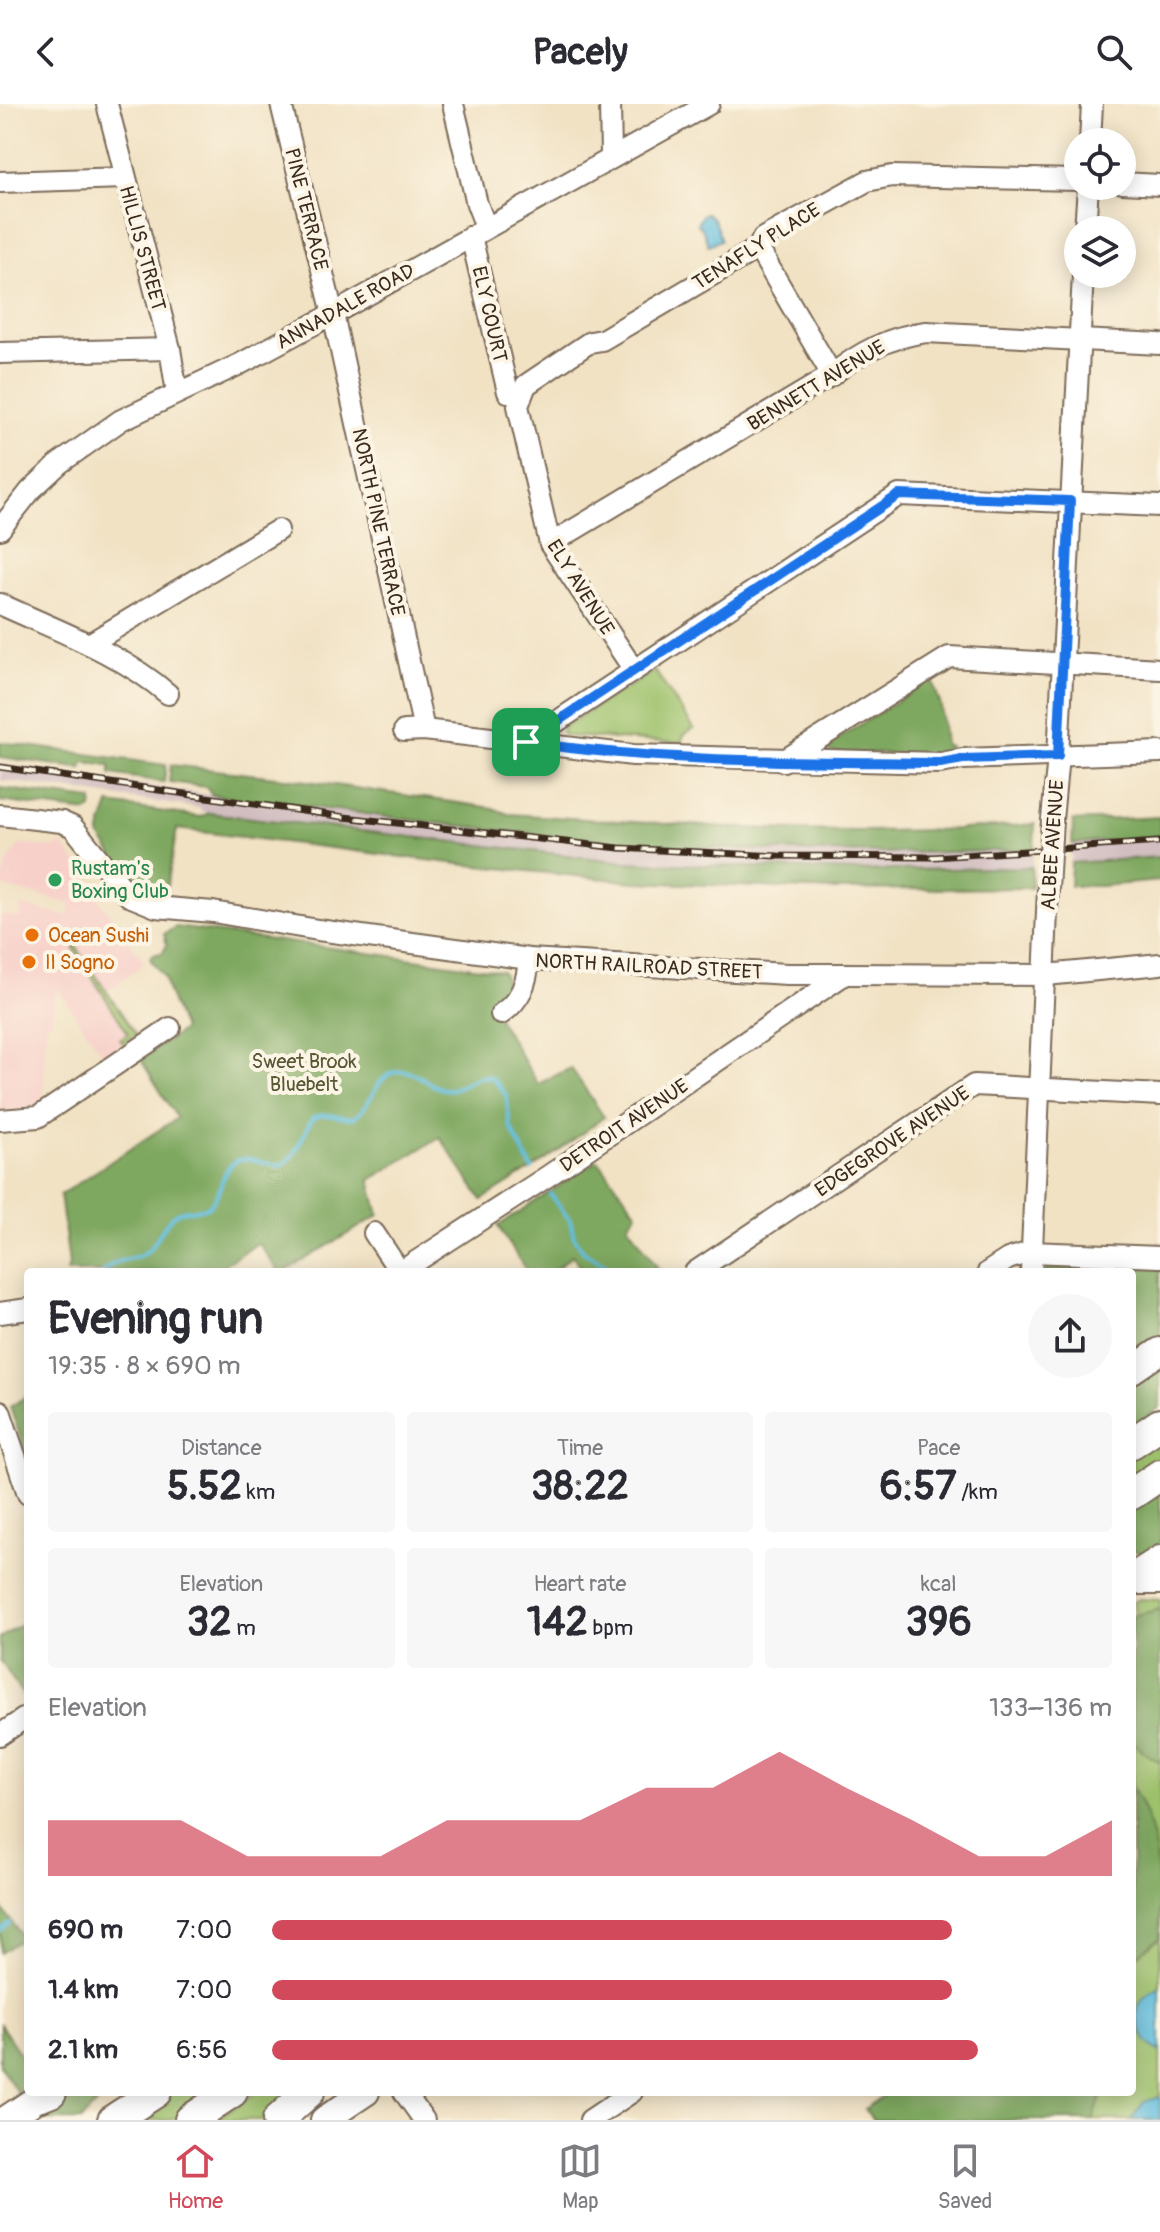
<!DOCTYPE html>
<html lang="en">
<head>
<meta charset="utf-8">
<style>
	:root { --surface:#fff; --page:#f7f7f7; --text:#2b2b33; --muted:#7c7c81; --line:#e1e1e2; --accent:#d1495b }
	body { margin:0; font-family:Pangolin,sans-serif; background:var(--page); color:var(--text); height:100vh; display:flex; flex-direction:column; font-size:30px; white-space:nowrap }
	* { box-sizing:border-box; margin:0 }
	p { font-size:26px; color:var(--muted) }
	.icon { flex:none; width:44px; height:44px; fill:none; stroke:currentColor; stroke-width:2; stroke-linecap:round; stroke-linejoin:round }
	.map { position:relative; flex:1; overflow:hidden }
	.details { position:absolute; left:24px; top:1164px; width:1112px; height:828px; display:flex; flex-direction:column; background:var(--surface); border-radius:8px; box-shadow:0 4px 20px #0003 }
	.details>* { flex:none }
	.tools { position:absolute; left:1064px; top:24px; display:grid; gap:16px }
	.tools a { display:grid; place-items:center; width:72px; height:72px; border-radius:50%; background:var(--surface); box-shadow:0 4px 20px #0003; font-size:40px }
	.pin { position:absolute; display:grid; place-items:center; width:68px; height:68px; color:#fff; margin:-34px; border-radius:16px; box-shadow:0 4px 12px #0006 }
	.round { display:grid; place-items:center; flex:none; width:84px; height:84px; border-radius:42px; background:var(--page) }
	.overview { display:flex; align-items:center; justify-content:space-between; height:136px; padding:0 24px }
	h1 { font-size:44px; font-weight:700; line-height:60px }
	.metrics { display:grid; grid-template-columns:repeat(3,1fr); gap:12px; height:136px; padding:8px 24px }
	.metrics div { display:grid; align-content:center; border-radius:8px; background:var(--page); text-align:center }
	.metrics b { font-size:40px; font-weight:700 }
	.metrics small { font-size:22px; font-weight:400 }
	.metrics p { font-size:22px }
	.chart { height:224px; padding:16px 24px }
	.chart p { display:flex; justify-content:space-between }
	.chart svg { width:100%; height:144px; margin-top:8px; fill:var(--accent); opacity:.7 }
	ul { padding:0 24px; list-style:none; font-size:26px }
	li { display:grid; grid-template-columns:128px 96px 1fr; align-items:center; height:60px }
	li i { height:20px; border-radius:10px; background:var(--accent) }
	header { display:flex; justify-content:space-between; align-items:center; height:104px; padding:0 24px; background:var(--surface); font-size:36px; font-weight:700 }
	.menu { display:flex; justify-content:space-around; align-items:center; height:112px; border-top:2px solid var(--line); background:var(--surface); font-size:22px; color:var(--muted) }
	.menu a { display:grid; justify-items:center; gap:4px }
	.menu .current { color:var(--accent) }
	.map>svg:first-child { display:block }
</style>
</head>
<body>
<header><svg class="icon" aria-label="back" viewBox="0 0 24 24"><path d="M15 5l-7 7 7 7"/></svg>Pacely<svg class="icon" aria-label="search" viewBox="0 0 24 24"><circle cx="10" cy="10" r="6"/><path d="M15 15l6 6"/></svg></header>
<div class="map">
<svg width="1160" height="2016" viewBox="0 0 1160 2016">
	<rect width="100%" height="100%" fill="#fcf5e5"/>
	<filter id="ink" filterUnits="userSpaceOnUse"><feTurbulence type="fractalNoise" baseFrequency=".0125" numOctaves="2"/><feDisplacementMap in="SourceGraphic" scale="16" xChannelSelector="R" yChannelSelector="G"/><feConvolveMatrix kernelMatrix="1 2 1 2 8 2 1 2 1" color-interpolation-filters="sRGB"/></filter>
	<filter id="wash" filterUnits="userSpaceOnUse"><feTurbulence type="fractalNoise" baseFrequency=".006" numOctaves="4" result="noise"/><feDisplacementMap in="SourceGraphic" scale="32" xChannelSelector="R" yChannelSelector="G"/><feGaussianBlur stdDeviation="1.8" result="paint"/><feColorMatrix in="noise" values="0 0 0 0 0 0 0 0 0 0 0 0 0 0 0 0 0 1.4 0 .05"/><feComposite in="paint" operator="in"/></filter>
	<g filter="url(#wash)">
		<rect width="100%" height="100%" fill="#f1e2c4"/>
		<polygon fill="#f7d0c9" points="20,740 55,744 62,740 78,761 78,767 145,859 106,888 136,931 104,952 56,883 51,919 46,919 43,996 31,1005 0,1006 0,810 19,814 21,802 68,812 71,800 1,782 8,757"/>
		<g fill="#d2bec1">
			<polygon points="0,660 203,690 466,724 606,738 837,749 943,749 1034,745 1032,763 851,767 625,758 209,709 201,707 200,704 0,676"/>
			<polygon points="1160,732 1160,753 1071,759 1072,740"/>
		</g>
		<g fill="#9dc16b" stroke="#6c7644" stroke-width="2">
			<polygon points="655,567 694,625 684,631 681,639 567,632 562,629 563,623"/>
			<polygon points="76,842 136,931 123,939 120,935 128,929 74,845"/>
			<polygon points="1160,1329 1160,1358 1132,1377 1132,1347"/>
			<polygon points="1140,1495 1160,1496 1160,2016 873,2016 865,2005 889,1988 1132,1988 1132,1512 1135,1511 1133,1498"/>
			<polygon points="170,1988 214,1988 172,2016 128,2016"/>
			<polygon points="256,1988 299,1988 270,2016 215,2016"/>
		</g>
		<g fill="#7ea75f" stroke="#5c683e" stroke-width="2">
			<polygon points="932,575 941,602 945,641 950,642 950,647 945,652 830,648 826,642"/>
			<polygon points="0,638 166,661 164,678 110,670 110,661 84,658 82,665 0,653"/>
			<path d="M171,661L293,675L493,704L508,710C683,721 860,736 1035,720L1034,745C803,757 579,739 351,708C305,702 258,698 212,691L206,683L169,678Z"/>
			<polygon points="0,684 93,696 92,705 87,708 0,697"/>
			<path d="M109,700L200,713L209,709L625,758L851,767L1032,763L1031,784L834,786L634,778L459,760L177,725L166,787C136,795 115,753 100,732C99,723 107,709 109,700Z"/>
			<polygon points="1160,713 1160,732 1072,740 1073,717"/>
			<polygon points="1160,753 1160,777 1101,782 1070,782 1071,759"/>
			<path d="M176,823L502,867C511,883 504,892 492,904L538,980L571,964L604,1013L546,1056L482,1096L440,1033L370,1076L379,1111L284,1168H279L258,1139L212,1168H67L69,1160L60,1091L177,1014L141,956L183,926L168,888L165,874L150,855L152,851L162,849L167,841L164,830Z"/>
			<polygon points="598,1056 637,1109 628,1121 661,1168 585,1168 572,1151 553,1168 527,1168 498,1122"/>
			<polygon points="1055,1159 1160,1163 1160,1233 1132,1252 1132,1168 1046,1168 1049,1162"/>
			<polygon points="1160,1263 1160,1303 1132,1324 1132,1282"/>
			<polygon points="28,1291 28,1356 10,1303"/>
			<polygon points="1160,1390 1160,1440 1145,1450 1132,1446 1132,1403 1142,1396"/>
			<polygon points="1160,1505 1160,1658 1146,1650 1132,1637 1132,1512"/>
			<polygon points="28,1516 28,1599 0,1556 0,1534"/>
			<path d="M1132,1682C1160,1729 1160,1779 1160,1834L1132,1855Z"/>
			<polygon points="0,1801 23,1834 0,1849"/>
			<polygon points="0,1920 28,1962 28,1980 17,1988 0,1962"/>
			<polygon points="83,1988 108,1988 81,2016 32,2016"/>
			<polygon points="889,1988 1103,1988 1093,2016 873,2016 865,2005"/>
		</g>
		<g fill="#60bede" stroke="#4e747e" stroke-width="2">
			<polygon points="706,109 714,116 721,136 708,141 702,124 697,120 703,110"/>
			<path d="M1160,1883V1948C1143,1939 1129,1912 1143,1895C1147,1890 1155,1887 1160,1883Z"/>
			<polygon points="1160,1993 1160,2016 1131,2016 1144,1998"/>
		</g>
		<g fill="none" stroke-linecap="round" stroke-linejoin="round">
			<g stroke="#60bede" stroke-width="4">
				<polyline points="550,1090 570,1116 574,1133 584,1148 606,1161 611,1168"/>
				<path d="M103,1168C119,1151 134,1158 146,1148C159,1137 163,1118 177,1109C187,1103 202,1109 211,1100C223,1088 220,1067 235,1058C248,1049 267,1063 282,1061L293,1052L312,1015C326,1005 339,1017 355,1013C374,1000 374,969 401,967C421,966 432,989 452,985C467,982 476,968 492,974L506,991L510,1022L532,1065"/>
				<polyline points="0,1827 10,1819"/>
			</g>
		</g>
	</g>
	<g filter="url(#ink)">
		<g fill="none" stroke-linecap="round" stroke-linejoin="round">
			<g stroke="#7b6a58" stroke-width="24">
				<g id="minor">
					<polyline points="107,0 170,245 177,289"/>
					<polyline points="281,0 333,210 424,626"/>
					<polyline points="453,0 477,100 486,123"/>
					<polyline points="610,0 611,52"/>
					<polyline points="1090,38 1092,0"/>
					<polyline points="0,78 125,74"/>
					<polyline points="1122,79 1160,81"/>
					<polyline points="1085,126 1088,82"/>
					<polyline points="471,132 508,288"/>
					<polyline points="758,144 832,271"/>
					<polyline points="0,249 170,245"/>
					<polyline points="0,425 31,386 60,359 121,316 240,260 333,210 709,0"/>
					<path d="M550,440L832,271C860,248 889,233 926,228L1160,240"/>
					<path d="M0,500C56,526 121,549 168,590"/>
					<polyline points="89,540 278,426"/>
					<polyline points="634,566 550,440 518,302 526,281 590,238 602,236 758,144 763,134 867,77 892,72 1078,76"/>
					<polyline points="404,627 424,626 633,651 940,659 963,655 1160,648"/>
					<polyline points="526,638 899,391 1160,402"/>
					<polyline points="783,657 949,553 1160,565"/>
					<polyline points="0,711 62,718 73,723 129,792 156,803 213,808 318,826 529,855 787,870 845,870 1046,871 1160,860"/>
					<polyline points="1052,716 1058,652 1083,170"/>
					<path d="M501,910C521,896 527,879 529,855"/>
					<polyline points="0,1016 38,1013 170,924"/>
					<polyline points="374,1129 400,1168 548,1072 845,870"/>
					<polyline points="695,1168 974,981 1160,991"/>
					<polyline points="988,1168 1008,1155 1030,1148 1160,1153"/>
					<polyline points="1031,1168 1048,785"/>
					<polyline points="0,1209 28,1205"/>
					<polyline points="0,1307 28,1390"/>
					<polyline points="1132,1480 1160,1480"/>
					<polyline points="0,1631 28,1612"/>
					<polyline points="404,1988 424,2016"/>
					<polyline points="590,2016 632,1988"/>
				</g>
			</g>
			<g stroke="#7b6a58" stroke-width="30">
				<g id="major">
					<polyline points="1132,1266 1160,1247"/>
					<polyline points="1132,1473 1160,1455"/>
					<polyline points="5,2016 47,1988"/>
					<polyline points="324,2016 366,1988"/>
				</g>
			</g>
			<g stroke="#7b6a58" stroke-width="34">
				<g id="highway">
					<polyline points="1132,1339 1160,1320"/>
					<polyline points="1132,1390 1160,1371"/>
					<polyline points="41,1992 51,1988"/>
					<polyline points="113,2016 156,1988"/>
					<polyline points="190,2016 232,1988"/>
					<polyline points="278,2016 309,1988"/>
				</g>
			</g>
			<use href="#minor" stroke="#fff" stroke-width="20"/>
			<use href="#major" stroke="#fff" stroke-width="26"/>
			<use href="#highway" stroke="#fff" stroke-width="30"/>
			<g stroke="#3b2a1e" stroke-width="7">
				<polyline id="rail" points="0,663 344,713 619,744 778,752 934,753 1160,738"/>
			</g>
			<use href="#rail" stroke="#fcf5e5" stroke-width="4" stroke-dasharray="12" stroke-linecap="butt"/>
			<g stroke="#7b6a58" stroke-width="24" stroke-linecap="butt">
				<polyline id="minor-bridge" points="1048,785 1052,716"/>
			</g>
			<use href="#minor-bridge" stroke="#fff" stroke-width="20"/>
		</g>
	</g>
	<g fill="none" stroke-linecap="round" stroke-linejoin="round" filter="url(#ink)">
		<g stroke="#fff" stroke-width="16">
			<path id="route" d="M899,391L1070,397L1058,652L963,655L940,659C802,657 663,659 526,638Z"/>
		</g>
		<use href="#route" stroke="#1a73e8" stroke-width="10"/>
	</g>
	<circle fill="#2e9e5b" stroke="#fcf5e5" stroke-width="3" cx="55" cy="776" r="8"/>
	<g fill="#e8710a" stroke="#fcf5e5" stroke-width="3">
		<circle cx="32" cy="831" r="8"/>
		<circle cx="29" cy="858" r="8"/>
	</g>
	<g text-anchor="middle" stroke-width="8" stroke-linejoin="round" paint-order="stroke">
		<g font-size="20" fill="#3b2a1e" stroke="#fcf5e5">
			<text transform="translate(307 105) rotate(76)" y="7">PINE TERRACE</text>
			<text transform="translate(756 142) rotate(-32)" y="7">TENAFLY PLACE</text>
			<text transform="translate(143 144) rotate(75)" y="7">HILLIS STREET</text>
			<text transform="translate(345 202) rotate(-29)" y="7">ANNADALE ROAD</text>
			<text transform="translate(490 210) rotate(77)" y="7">ELY COURT</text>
			<text transform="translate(816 281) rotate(-31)" y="7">BENNETT AVENUE</text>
			<text transform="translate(379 418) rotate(78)" y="7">NORTH PINE TERRACE</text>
			<text transform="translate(581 483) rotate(58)" y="7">ELY AVENUE</text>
			<text transform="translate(1052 741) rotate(-86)" y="7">ALBEE AVENUE</text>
			<text transform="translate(649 862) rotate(3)" y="7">NORTH RAILROAD STREET</text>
			<text transform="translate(624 1021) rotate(-34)" y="7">DETROIT AVENUE</text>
			<text transform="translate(892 1037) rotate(-34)" y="7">EDGEGROVE AVENUE</text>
		</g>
		<g font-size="20" fill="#27864d" stroke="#fcf5e5" text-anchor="start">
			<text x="71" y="771">Rustam's<tspan x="71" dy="23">Boxing Club</tspan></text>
		</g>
		<g font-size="20" fill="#c56008" stroke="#fcf5e5" text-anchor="start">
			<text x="48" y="838">Ocean Sushi</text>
			<text x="45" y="865">Il Sogno</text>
		</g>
		<g font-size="20" fill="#585735" stroke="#fcf5e5">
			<text x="304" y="964">Sweet Brook<tspan x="304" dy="23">Bluebelt</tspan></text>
		</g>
	</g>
</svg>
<div class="tools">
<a><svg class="icon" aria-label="locate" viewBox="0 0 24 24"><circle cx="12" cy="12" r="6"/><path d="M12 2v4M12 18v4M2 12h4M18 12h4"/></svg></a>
<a><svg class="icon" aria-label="layers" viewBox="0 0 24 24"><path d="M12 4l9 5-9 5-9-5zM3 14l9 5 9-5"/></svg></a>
</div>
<div class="pin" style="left:526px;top:638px;background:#1e9e55"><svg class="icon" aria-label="arrive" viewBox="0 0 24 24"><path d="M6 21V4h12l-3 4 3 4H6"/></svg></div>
<section class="details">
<div class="overview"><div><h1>Evening run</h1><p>19:35 · 8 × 690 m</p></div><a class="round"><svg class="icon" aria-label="share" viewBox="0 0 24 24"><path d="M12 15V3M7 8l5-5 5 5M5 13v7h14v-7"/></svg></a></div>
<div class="metrics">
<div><p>Distance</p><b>5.52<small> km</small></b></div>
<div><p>Time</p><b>38:22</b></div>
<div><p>Pace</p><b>6:57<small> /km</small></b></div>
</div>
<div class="metrics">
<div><p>Elevation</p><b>32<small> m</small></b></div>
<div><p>Heart rate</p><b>142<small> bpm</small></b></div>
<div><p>kcal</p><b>396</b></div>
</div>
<div class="chart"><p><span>Elevation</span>133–136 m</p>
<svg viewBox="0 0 160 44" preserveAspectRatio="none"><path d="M0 44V27L10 27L20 27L30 38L40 38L50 38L60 27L70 27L80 27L90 17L100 17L110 6L120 17L130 27L140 38L150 38L160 27V44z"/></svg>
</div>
<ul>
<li><b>690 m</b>7:00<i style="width:81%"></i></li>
<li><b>1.4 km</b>7:00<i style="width:81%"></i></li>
<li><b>2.1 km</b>6:56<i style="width:84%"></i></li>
</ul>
</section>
</div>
<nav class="menu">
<a class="current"><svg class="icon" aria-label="home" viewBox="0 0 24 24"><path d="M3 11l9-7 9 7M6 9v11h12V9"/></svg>Home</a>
<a><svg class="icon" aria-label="map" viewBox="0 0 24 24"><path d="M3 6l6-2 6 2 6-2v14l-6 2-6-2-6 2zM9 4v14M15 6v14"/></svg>Map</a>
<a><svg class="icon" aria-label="saved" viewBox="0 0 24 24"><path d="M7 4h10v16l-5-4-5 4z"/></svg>Saved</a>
</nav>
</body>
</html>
